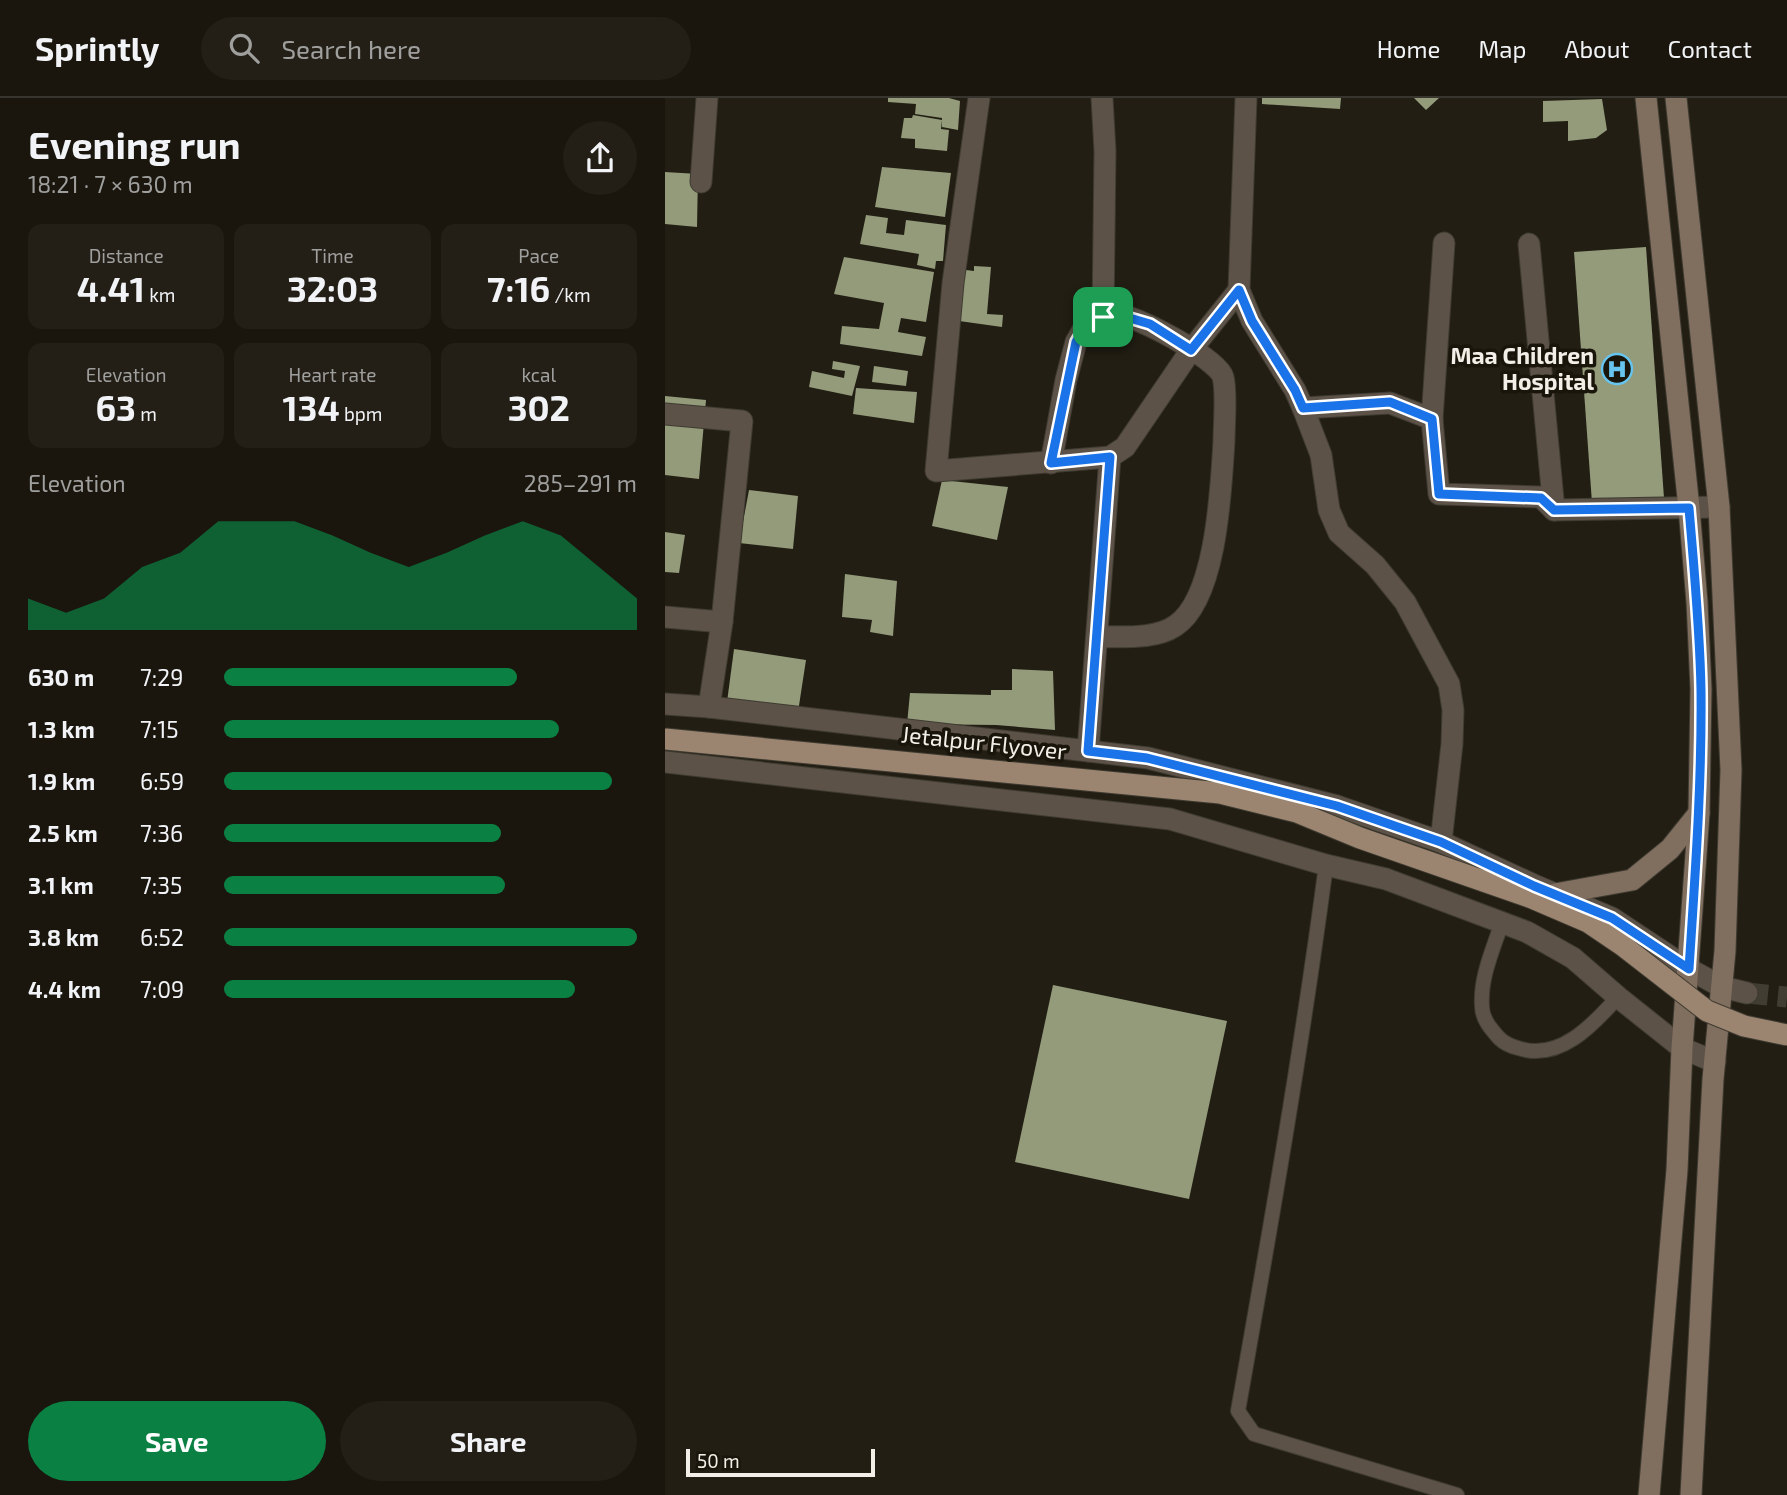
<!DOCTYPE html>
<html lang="en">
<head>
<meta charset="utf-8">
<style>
	:root { --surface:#1a160e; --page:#231f17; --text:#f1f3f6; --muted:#9f9f9e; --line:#38352e; --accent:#0b8043 }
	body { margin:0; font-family:"Exo 2",sans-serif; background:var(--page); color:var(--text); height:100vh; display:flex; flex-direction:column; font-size:26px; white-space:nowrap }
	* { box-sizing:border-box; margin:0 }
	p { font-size:23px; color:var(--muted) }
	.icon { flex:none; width:38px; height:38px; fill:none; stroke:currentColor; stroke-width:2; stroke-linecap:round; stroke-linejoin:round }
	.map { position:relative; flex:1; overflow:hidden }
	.side { display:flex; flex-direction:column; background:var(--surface); width:665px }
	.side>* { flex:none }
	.scale { position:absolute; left:21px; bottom:18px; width:189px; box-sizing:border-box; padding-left:7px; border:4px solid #f2efe8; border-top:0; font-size:19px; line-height:24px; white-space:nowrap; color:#f2efe8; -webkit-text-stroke:5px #19150a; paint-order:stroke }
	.pin { position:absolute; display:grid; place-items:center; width:60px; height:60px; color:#fff; margin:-30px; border-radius:14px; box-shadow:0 4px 10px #0006 }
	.round { display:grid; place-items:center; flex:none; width:74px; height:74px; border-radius:37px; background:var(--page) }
	.summary { display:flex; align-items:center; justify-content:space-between; height:119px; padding:0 28px }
	h1 { font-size:38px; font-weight:700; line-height:52px }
	.stats { display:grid; grid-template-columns:repeat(3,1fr); gap:10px; height:119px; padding:7px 28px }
	.stats div { display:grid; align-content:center; border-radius:14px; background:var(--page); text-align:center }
	.stats b { font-size:35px; font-weight:700 }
	.stats small { font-size:19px; font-weight:400 }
	.stats p { font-size:19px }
	.chart { height:196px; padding:14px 28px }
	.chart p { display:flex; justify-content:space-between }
	.chart svg { width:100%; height:126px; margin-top:7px; fill:var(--accent); opacity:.7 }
	.action { display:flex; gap:14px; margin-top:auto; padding:14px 28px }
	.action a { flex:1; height:80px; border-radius:42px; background:var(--accent); color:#fff; font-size:28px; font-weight:700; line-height:80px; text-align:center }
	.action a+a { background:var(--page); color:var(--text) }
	ul { padding:0 28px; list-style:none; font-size:23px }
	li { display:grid; grid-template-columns:112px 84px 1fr; align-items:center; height:52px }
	li i { height:18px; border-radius:9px; background:var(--accent) }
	header { display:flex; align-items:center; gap:42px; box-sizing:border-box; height:98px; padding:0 35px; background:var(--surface); border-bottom:2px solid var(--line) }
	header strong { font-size:33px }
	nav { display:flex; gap:38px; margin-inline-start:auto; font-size:24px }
	.search { width:490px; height:63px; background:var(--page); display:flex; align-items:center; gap:18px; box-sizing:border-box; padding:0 24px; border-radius:38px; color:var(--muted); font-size:26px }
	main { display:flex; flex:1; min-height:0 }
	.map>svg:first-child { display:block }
</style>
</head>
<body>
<header>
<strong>Sprintly</strong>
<div class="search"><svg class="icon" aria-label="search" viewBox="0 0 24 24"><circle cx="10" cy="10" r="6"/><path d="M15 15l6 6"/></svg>Search here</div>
<nav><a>Home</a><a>Map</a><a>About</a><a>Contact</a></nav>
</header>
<main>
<section class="side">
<div class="summary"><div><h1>Evening run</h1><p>18:21 · 7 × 630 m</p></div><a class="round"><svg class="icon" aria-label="share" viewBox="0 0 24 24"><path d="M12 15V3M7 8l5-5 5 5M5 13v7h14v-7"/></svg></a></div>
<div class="stats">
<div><p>Distance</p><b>4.41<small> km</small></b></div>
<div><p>Time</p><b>32:03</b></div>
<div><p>Pace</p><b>7:16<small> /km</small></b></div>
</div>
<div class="stats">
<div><p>Elevation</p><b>63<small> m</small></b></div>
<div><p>Heart rate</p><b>134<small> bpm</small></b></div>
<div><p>kcal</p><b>302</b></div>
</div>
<div class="chart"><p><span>Elevation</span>285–291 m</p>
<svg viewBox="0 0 160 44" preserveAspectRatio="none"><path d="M0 44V33L10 38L20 33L30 22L40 17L50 6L60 6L70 6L80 11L90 17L100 22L110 17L120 11L130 6L140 11L150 22L160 33V44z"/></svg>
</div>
<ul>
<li><b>630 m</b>7:29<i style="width:71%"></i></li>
<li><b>1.3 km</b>7:15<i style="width:81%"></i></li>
<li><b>1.9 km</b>6:59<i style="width:94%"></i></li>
<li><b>2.5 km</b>7:36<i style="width:67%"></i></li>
<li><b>3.1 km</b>7:35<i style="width:68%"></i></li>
<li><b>3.8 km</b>6:52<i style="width:100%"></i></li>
<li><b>4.4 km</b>7:09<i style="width:85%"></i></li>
</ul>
<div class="action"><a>Save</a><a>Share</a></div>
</section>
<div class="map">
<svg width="1122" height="1397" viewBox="0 0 1122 1397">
	<rect width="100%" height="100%" fill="#221e13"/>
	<g fill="#939b7b">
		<polygon points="223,0 284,0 295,3 293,32 277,29 277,20 250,16 251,6 223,4"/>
		<polygon points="597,0 676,0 675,11 597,6"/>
		<polygon points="749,0 774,0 761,12"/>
		<polygon points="937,1 942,32 931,40 903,43 903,23 878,24 878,3"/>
		<polygon points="248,17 277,22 276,31 284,32 282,53 250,50 250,41 236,40 239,20 247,20"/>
		<polygon points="217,69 286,75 280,119 210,109"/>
		<polygon points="0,74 33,76 32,129 0,126"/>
		<polygon points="201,117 223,120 221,135 239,137 241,122 281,127 278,163 271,163 270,171 252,167 254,156 195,146"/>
		<polygon points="981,149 999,400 927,405 909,154"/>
		<polygon points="179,159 269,174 261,224 236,220 233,234 261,239 257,258 175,246 177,228 214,231 219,205 169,196"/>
		<polygon points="309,168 326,169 322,216 338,217 337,229 287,222 293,171 309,173"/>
		<polygon points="168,263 195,268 187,298 144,289 147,273 179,280 180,273 167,271"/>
		<polygon points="209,268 243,273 241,288 207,284"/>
		<polygon points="191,290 252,294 249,325 188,316"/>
		<polygon points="0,298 41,302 34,381 0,377"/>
		<polygon points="277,382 343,389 332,442 267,428"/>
		<polygon points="84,392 133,398 128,451 74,445"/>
		<polygon points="0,434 20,437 14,475 0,474"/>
		<polygon points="180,476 232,483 228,538 205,534 207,522 177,519"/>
		<polygon points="69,551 141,562 133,614 62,604"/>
		<polygon points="347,571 388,573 390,632 331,627 242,626 245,595 326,597 326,592 347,592"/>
		<polygon points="388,887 562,923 524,1101 350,1064"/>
	</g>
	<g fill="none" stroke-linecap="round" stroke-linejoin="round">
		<polyline stroke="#413d33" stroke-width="21" stroke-dasharray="21 10" stroke-linecap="butt" points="1082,895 1122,899"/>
		<g stroke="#3f3b31" stroke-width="16">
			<g id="service">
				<path d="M661,767C637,950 605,1132 573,1313L589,1336L792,1397"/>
				<path d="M837,824C828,852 815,879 817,908C817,921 826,931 834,940C840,946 845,948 853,950C894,964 928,927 953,899"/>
			</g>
		</g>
		<g stroke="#3f3b31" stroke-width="23">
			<g id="minor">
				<polyline points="314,0 288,185 271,373 445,359 460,349 526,252 574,192"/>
				<polyline points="437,0 440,53 438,219"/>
				<polyline points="581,0 574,192 587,223 630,292 638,310 656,357 664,412 674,435 710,467 740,504 784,586 788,612 787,646 776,744"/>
				<polyline points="36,84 42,0"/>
				<polyline points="864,146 889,412"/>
				<polyline points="638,310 725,305 767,321 774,396 876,399 889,412 1054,409"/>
				<polyline points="0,316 77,323 57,524 44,609"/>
				<polyline points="767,321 779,145"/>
				<path d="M386,365L401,282L411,244L424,221C432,220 442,216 450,216C470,216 553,261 558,279C562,293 559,327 559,343C556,389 552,501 510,528C489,542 456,538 432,539"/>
				<polyline points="0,519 57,524"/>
				<polyline points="423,653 445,359"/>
				<polyline points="1057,889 1082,895"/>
			</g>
		</g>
		<g stroke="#3f3b31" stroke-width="23">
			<g id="tertiary">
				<polyline points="0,606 44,609 483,660 672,708 776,744 869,787 947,820 1024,871 1057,889"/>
				<polyline points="0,664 505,721 661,767 721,781 862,834 908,860 953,899 1017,950 1050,964"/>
			</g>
		</g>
		<g stroke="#3f3b31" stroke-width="23">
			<g id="secondary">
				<polyline points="981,0 1024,410 1032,504 1036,591 1034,715 1017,950 1012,1072 984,1397"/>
				<polyline points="1011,0 1054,409 1066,672 1060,853 1048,981 1026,1397"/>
				<polyline points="890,796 967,782 1005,751 1034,715"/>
			</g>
		</g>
		<use href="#service" stroke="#5c5248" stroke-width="14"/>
		<use href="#minor" stroke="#5c5248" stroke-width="21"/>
		<use href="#tertiary" stroke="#5c5248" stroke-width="21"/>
		<use href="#secondary" stroke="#806e5f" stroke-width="21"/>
		<g stroke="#3f3b31" stroke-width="23" stroke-linecap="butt">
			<polyline id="primary-bridge" points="0,641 555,695 632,714 695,740 867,800 923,824 957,847 1042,913 1079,928 1122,937"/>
		</g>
		<use href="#primary-bridge" stroke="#9b8571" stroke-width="21"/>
	</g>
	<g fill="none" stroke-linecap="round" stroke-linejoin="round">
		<g stroke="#fff" stroke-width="14">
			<path id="route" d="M574,192L587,223L630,292L638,310L725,304L767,321L774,396L876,400L889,412L1024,410C1029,471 1035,532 1036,592C1037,686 1030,778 1024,871L947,820L869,788L776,744L672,708L482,660L423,653L445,359L386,365L411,244L424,221L451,216L485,226L526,252Z"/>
		</g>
		<use href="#route" stroke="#1a73e8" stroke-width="9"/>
	</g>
	<defs>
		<g id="hospital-ring" transform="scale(1.575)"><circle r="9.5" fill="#19150a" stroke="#67c4ef" stroke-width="1.5"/><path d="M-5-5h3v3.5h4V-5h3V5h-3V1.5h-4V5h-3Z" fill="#67c4ef"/></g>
	</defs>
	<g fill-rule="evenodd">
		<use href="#hospital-ring" x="952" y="271"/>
	</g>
	<g text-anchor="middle" stroke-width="7" stroke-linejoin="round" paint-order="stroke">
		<g font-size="23" font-weight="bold" fill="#f2efe8" stroke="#19150a" text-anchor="end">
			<text x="929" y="266">Maa Children<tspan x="929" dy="26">Hospital</tspan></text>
		</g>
		<g font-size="23" fill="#f2efe8" stroke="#19150a">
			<text transform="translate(319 645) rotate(6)" y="8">Jetalpur Flyover</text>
		</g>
	</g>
</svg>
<div class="scale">50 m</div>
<div class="pin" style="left:438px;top:219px;background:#1e9e55"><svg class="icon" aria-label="arrive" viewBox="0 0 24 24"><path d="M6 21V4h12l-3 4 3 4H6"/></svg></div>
</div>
</main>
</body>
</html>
